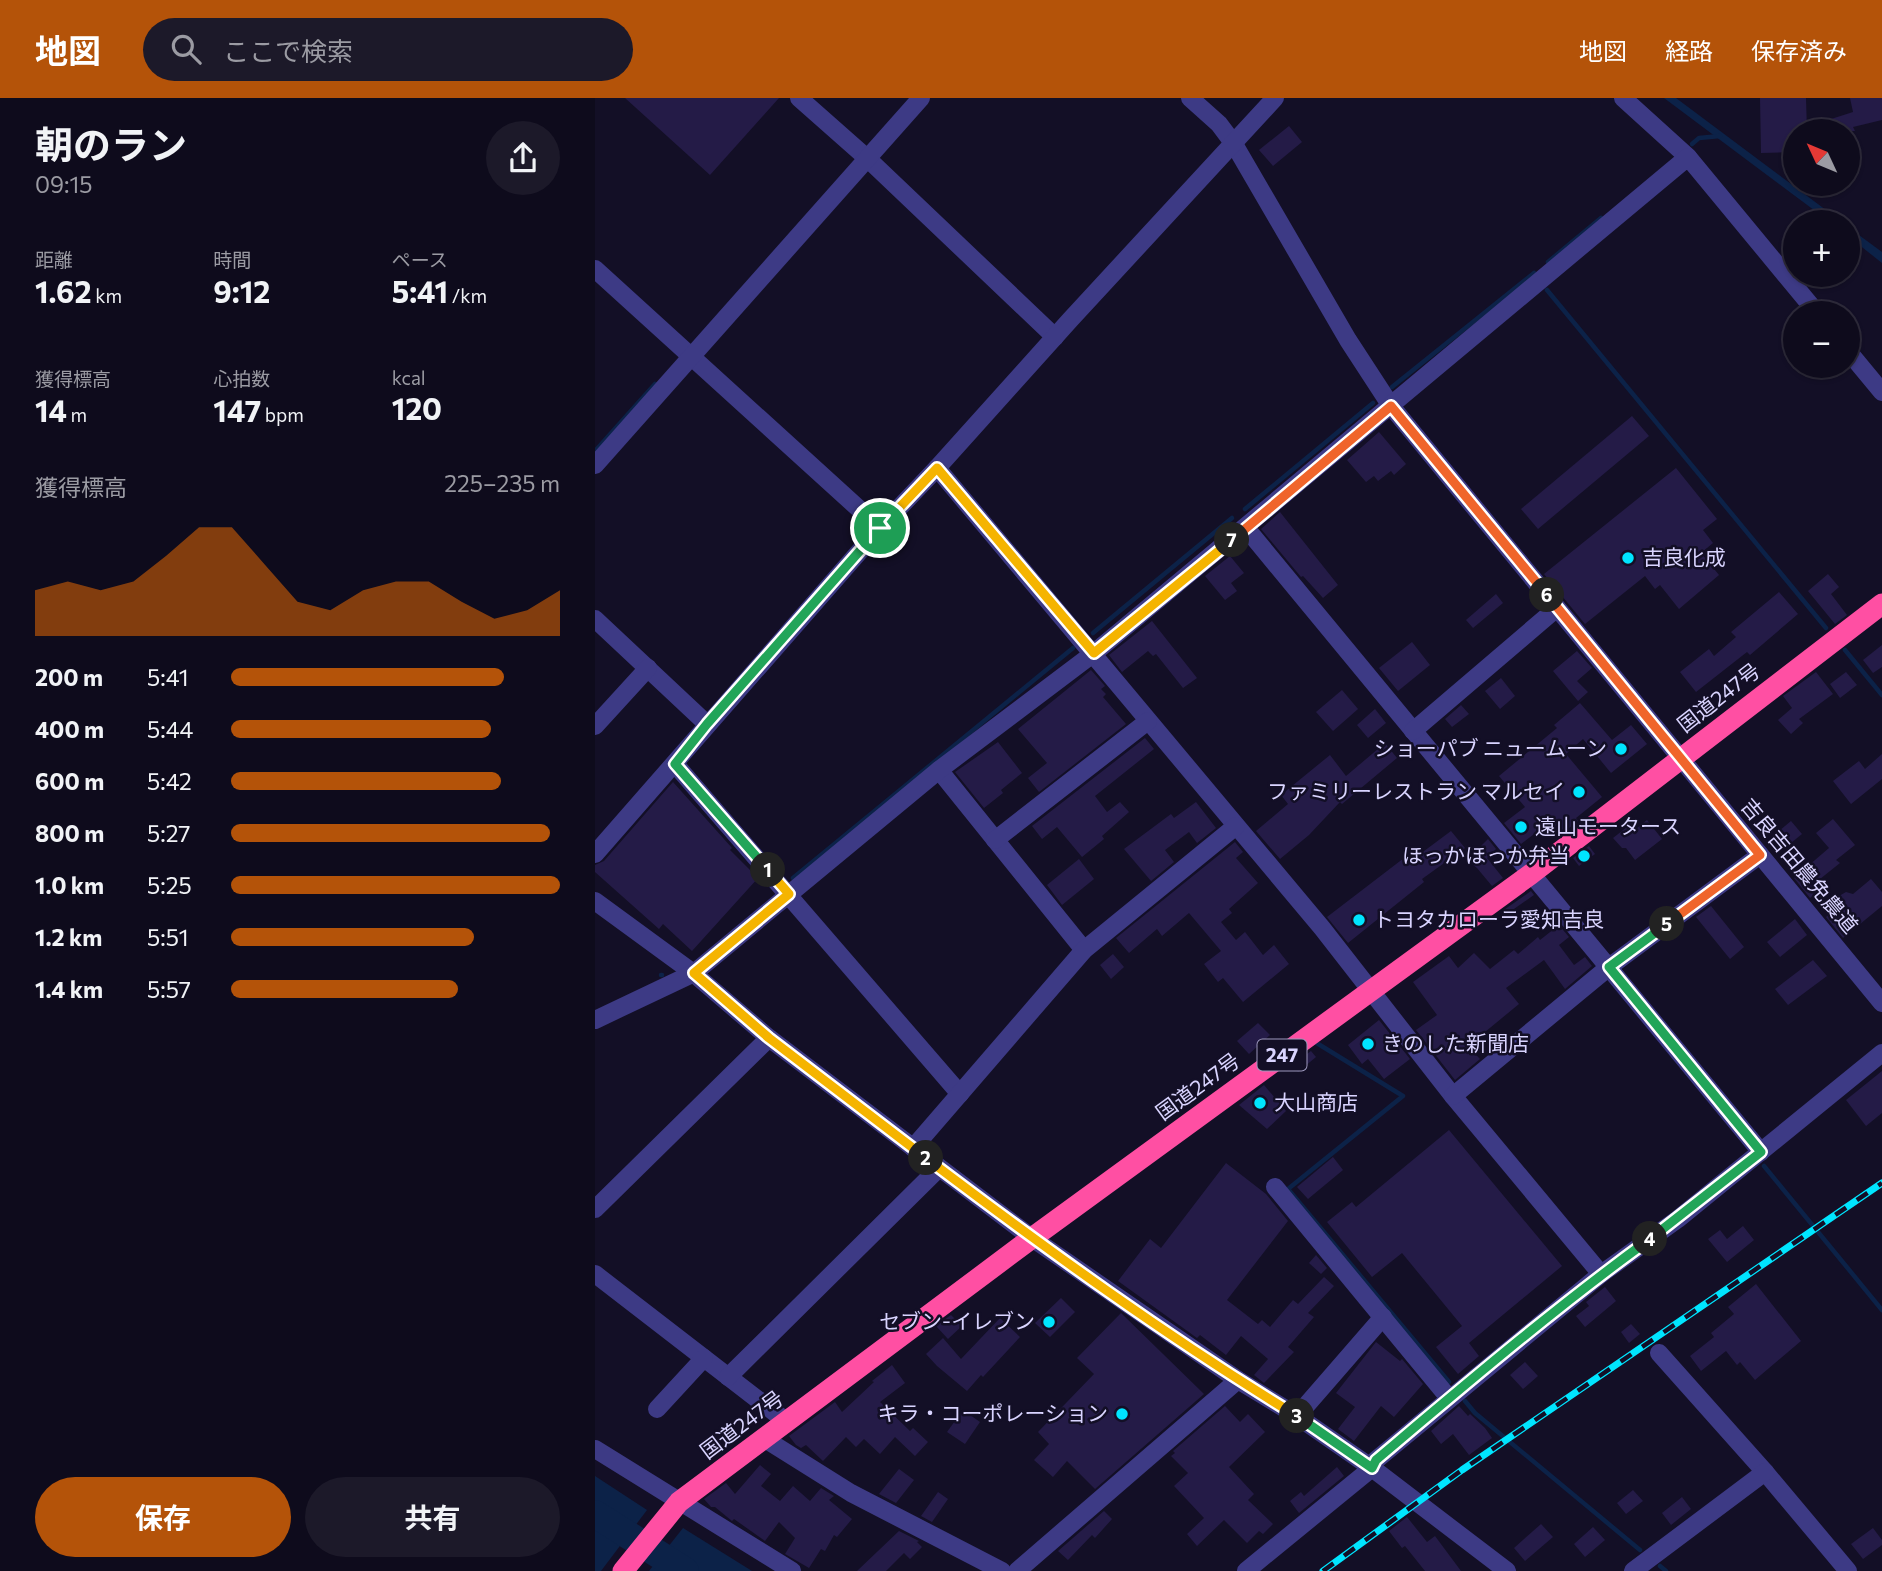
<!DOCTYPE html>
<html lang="ja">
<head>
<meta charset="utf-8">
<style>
	:root { --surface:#0e0b1c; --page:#1c1929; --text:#f1f3f6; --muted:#9b9ba3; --line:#2e2b3b; --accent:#b45309 }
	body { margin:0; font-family:Commissioner,"Noto Sans JP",sans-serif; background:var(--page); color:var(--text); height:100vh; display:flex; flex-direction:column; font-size:26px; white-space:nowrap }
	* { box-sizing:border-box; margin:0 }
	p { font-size:23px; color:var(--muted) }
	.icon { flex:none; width:38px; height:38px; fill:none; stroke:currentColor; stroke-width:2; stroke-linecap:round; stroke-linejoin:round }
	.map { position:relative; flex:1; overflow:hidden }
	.drawer { display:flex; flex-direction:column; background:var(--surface); width:595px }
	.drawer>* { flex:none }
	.needle { width:46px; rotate:314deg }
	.tools { position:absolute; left:1188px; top:21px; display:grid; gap:14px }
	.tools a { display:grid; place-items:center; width:77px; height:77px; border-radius:50%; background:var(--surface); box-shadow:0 2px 5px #0004,0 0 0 2px var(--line); font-size:35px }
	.pin { position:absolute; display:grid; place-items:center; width:60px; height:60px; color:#fff; margin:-30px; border:4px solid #fff; border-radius:50%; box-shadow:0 2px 7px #0007 }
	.km { position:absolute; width:35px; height:35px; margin:-18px; border-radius:50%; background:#222; color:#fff; font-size:19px; line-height:35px; text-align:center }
	.round { display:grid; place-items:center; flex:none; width:74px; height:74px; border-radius:37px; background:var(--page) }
	.headline { display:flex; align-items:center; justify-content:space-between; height:119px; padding:0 35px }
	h1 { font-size:38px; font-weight:700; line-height:52px }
	.stats { display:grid; grid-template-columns:repeat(3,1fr); gap:10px; height:119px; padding:7px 35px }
	.stats div { display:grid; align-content:center }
	.stats b { font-size:30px; font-weight:700 }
	.stats small { font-size:19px; font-weight:400 }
	.stats p { font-size:19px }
	.chart { height:196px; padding:14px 35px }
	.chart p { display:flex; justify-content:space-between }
	.chart svg { width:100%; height:126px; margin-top:7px; fill:var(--accent); opacity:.7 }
	.button { display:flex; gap:14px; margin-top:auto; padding:14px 35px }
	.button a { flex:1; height:80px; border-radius:42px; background:var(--accent); color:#fff; font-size:28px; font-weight:700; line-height:80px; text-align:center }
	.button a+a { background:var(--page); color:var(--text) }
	ul { padding:0 35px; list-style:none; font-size:23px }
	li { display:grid; grid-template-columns:112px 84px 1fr; align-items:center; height:52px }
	li i { height:18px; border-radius:9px; background:var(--accent) }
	header { display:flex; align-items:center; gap:42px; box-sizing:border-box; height:98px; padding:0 35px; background:var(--accent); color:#fff }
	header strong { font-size:33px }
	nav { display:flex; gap:38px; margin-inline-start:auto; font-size:24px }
	.search { width:490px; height:63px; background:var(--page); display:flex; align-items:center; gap:18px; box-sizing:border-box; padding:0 24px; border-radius:38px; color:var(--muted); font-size:26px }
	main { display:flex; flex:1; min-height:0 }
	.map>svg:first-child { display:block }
</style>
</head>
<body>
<header>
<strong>地図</strong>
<div class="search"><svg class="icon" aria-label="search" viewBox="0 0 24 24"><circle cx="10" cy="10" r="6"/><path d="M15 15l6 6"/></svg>ここで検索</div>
<nav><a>地図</a><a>経路</a><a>保存済み</a></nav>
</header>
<main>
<section class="drawer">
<div class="headline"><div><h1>朝のラン</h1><p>09:15</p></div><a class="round"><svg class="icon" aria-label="share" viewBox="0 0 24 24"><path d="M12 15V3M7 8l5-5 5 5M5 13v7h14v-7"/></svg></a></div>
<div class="stats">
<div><p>距離</p><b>1.62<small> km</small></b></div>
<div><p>時間</p><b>9:12</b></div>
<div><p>ペース</p><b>5:41<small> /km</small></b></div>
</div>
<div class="stats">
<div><p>獲得標高</p><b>14<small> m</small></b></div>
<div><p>心拍数</p><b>147<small> bpm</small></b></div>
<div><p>kcal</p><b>120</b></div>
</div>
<div class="chart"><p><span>獲得標高</span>225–235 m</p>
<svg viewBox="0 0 160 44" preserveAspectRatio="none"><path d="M0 44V28L10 25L20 28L30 25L40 16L50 6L60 6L70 19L80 32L90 35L100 28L110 25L120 25L130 32L140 38L150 35L160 28V44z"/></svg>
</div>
<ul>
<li><b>200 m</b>5:41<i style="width:83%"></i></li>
<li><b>400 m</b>5:44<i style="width:79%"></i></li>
<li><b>600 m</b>5:42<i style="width:82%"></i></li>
<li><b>800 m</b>5:27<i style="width:97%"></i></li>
<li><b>1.0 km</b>5:25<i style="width:100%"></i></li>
<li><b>1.2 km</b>5:51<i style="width:74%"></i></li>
<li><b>1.4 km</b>5:57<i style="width:69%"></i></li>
</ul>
<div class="button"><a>保存</a><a>共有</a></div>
</section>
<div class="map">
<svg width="1287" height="1473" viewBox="0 0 1287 1473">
	<rect width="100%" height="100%" fill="#130f26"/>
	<g fill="#0c2248">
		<polygon points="1069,0 1081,0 1247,124 1235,124"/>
		<polygon points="1253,129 1287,154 1287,165 1253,138"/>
		<polygon points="0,1378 52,1412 6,1473 0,1473"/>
		<polygon points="88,1430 157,1473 54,1473"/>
	</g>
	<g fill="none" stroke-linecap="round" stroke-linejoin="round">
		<g stroke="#0c2248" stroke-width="4.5">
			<polyline points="1097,46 1104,40 1125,38"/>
			<polyline points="953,164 1006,120"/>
			<polyline points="952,192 1231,530"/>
			<polyline points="797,289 939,175"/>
			<polyline points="0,353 60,286"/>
			<polyline points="650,411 778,305"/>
			<polyline points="498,535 637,420"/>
			<polyline points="1250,552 1287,597"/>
			<polyline points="198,780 478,550"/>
			<polyline points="66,877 67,877"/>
			<polyline points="720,944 808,998 693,1091 854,1284"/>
			<polyline points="1169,1068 1287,1212"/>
			<polyline points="870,1303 880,1315 1045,1452"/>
			<polyline points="1065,1468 1071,1473"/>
		</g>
		<polyline stroke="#0c2248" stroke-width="28" points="0,1416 90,1473"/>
	</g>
	<g fill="#241b47">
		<polygon points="30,0 184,0 115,77"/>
		<polygon points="1165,0 1211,0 1212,33 1200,33 1200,54 1166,55"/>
		<polygon points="1255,0 1287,0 1287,22 1258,29 1260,33 1236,33 1233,22 1258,14"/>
		<polygon points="694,28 707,44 678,68 664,52"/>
		<polygon points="1037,318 1054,338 943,431 926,411"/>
		<polygon points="784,334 811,366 799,377 796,373 783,383 779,378 771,384 752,362"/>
		<polygon points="1081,370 1122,421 1108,432 1118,445 1106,455 1124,477 1084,511 1065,487 1060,491 1050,478 990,526 949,476"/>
		<polygon points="685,414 743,487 728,500 708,478 706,479 666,431"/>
		<polygon points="635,458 649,475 636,485 642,493 630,502 610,478"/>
		<polygon points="1233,476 1244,489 1236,496 1252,517 1240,526 1213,493"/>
		<polygon points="1184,494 1203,516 1155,557 1152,554 1101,594 1085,574 1114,551 1119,558 1141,539 1136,534"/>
		<polygon points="901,496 908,505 878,530 871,522"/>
		<polygon points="557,523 602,580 588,590 561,556 558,558 553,553 527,574 514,557"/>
		<polygon points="817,544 835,567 803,593 784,570"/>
		<polygon points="1287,547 1287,569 1278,575 1268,562"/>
		<polygon points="982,553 997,570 982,583 993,594 983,603 958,573"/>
		<polygon points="496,572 510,588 506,591 511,596 508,599 531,626 444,694 433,680 452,665 423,631"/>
		<polygon points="1221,574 1238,596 1204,621 1208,625 1196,636 1183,622 1197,610 1188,598"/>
		<polygon points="1251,574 1262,587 1245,600 1235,586"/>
		<polygon points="906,580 920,598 905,611 890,593"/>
		<polygon points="747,592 763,611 738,633 721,614"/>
		<polygon points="985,605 1017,642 1036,627 1052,646 1016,675 988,641 971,656 1007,699 981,720 983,723 965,737 956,723 926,746 909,725 930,709 904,678 962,630 959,627"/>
		<polygon points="866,607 874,616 857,629 850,621"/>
		<polygon points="780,611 791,625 773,640 762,627"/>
		<polygon points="550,640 559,651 500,698 512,714 525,704 534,714 507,738 509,741 487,759 462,729 447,741 437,728"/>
		<polygon points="403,644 427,675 406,692 408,695 389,710 360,674"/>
		<polygon points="790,645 802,660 747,706 745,704 714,737 685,761 661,733 693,706 686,697 735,657 751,678"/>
		<polygon points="1287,656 1287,681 1256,706 1238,683 1264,663 1270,671"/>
		<polygon points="78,684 137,750 135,752 163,780 97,853 68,826 64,831 0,774 0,767 9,763"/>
		<polygon points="601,704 621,730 602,745 594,734 570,752 579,764 556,783 529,751 576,716 579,720"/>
		<polygon points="1238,721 1260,747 1241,762 1245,765 1220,785 1225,791 1215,800 1199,780 1234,750 1221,735"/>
		<polygon points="1052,722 1067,741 1040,762 1031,750 1027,750 1018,740 1032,729 1036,735"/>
		<polygon points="1196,723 1207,736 1185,754 1174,741"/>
		<polygon points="856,733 870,750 827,781 829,784 753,845 732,819 809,760 813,765"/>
		<polygon points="893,741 901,751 892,760 908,780 897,788 882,770 872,762"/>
		<polygon points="640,744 648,754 641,760 663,785 634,811 637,815 626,824 641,842 650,834 668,857 679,847 694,866 648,904 628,880 623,884 609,866 626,853 594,815 567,838 562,831 534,855 521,840"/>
		<polygon points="994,748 1000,756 984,768 978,760"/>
		<polygon points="484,761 499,781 467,807 452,787"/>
		<polygon points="1276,781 1287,794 1287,808 1248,840 1231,819 1237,814 1237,802 1251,794 1258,796"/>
		<polygon points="936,793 939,797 909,818 906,814"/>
		<polygon points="1116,808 1149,849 1135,861 1101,819"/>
		<polygon points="1200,821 1212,837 1185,859 1172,844"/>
		<polygon points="964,827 974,839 964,847 979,867 990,859 997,868 970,891 949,862 911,890 924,906 873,948 885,961 860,982 821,932 842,917 818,884 854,858 863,870 879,855 895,871 919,852 923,856 943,839 945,842"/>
		<polygon points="518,856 529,869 516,881 505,867"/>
		<polygon points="1218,862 1232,878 1193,907 1180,891"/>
		<polygon points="784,922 815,961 789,981 773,961 767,966 753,947"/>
		<polygon points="663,925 675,937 654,956 642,943"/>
		<polygon points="716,953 721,959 703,974 697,967"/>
		<polygon points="1287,973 1287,1015 1271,1028 1251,1002"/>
		<polygon points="669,987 691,1013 672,1031 644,1007"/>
		<polygon points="854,1032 967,1168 874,1245 884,1258 863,1276 841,1249 867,1228 807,1155 777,1179 732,1124 757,1104 761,1109"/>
		<polygon points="738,1059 748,1072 713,1101 702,1089"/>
		<polygon points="631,1065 671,1096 693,1123 632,1202 663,1226 667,1222 675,1229 698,1202 703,1206 729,1179 739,1188 713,1215 719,1219 693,1249 699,1254 669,1285 659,1277 673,1261 646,1238 631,1257 605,1237 602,1240 523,1183 555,1141 566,1150"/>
		<polygon points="1148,1128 1159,1142 1132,1164 1113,1141 1125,1132 1132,1141"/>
		<polygon points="721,1157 732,1170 726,1176 714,1165"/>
		<polygon points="1161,1186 1206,1243 1160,1282 1145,1264 1142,1267 1131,1253 1106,1273 1095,1258 1119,1239 1116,1235 1139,1216 1133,1209"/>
		<polygon points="1010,1189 1021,1203 990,1229 981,1218 994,1208 991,1204"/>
		<polygon points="466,1200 480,1214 455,1239 440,1225"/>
		<polygon points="526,1215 609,1296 500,1391 472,1363 458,1379 439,1362 454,1346 443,1334 499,1276 482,1260"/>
		<polygon points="356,1217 367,1228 353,1241 341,1228"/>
		<polygon points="405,1220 425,1239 388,1279 386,1277 372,1293 342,1268 331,1256 348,1240 366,1261"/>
		<polygon points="1036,1226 1045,1236 1034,1245 1026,1234"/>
		<polygon points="781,1244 805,1263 807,1261 828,1286 799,1319 786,1308 759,1343 743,1331 760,1309 741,1295"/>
		<polygon points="930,1264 943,1278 928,1291 915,1277"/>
		<polygon points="297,1267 310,1285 285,1304 315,1333 318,1330 333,1344 320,1358 300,1339 285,1356 269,1341 261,1349 251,1339 228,1363 211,1347 206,1350 201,1347 194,1338 240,1304 247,1314 279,1284 277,1283"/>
		<polygon points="630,1308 645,1324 653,1316 670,1334 634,1369 659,1396 653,1402 678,1426 668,1436 664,1433 652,1445 629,1422 602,1448 592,1436 609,1420 579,1388 593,1375 576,1358 580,1355 578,1353"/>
		<polygon points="864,1308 873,1318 875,1316 890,1330 897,1340 874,1357 858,1336 846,1346 836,1333"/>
		<polygon points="368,1312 385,1324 370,1346 352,1334"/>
		<polygon points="165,1367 176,1376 166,1388 185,1403 198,1388 215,1403 226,1390 239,1398 234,1402 257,1421 242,1439 239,1437 230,1453 226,1451 214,1470 190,1456 200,1440 184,1424 170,1443 139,1421 137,1423 120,1409 116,1409 109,1401 131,1385 140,1396"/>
		<polygon points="742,1369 749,1378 704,1415 695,1403 706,1394 709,1398"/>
		<polygon points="304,1371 319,1382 301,1405 284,1396"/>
		<polygon points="1038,1392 1048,1403 1031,1416 1022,1405"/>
		<polygon points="343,1394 353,1401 337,1424 326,1418"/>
		<polygon points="1087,1399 1096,1411 1076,1427 1067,1415"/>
		<polygon points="509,1413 517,1421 500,1440 497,1437 473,1462 463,1453"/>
		<polygon points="812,1419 832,1444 840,1438 866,1473 830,1473 810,1448 807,1450 794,1433"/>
		<polygon points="946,1426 958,1439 930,1463 919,1450"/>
		<polygon points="998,1429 1010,1442 990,1459 979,1446"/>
		<polygon points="1278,1430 1287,1442 1287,1447 1268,1461 1256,1446"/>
		<polygon points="304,1433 324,1443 322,1444 327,1449 315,1461 309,1455 291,1473 262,1473"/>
	</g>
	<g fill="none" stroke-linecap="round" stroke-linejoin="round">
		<g stroke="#3d3a85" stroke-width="18">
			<polyline points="204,0 273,61 460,239"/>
			<polyline points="595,0 624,26 639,46 753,242 796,308 1287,905"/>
			<polyline points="1028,0 1093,59"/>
			<polyline points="0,171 285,430"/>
			<polyline points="1253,253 1287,294"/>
			<polyline points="0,367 326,0"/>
			<polyline points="342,370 727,830 858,998 1006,1176"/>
			<polyline points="651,430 1166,1054"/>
			<polyline points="0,521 112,626"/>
			<polyline points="0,628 53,570"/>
			<polyline points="818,633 962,510"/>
			<polyline points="80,666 365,996"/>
			<polyline points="344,672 489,852"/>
			<polyline points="400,742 553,623"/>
			<polyline points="0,756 285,430 342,370 475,222 680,0"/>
			<polyline points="0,803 97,874 174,940 437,1140 643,1282 702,1318 777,1370 912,1473"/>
			<polyline points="0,922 99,875 344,672 499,555 1093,59 1222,215"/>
			<polyline points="858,998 1014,869 1165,757"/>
			<polyline points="318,1050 489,852 641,728"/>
			<polyline points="680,1089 854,1300"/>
			<polyline points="0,1111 174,940"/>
			<polyline points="0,1176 192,1324"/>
			<polyline points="1064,1255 1170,1374 1253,1473"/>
			<polyline points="133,1279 344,1070"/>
			<polyline points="62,1311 109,1260"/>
			<polyline points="702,1318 788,1219"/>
			<polyline points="170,1341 256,1395 407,1473"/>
			<polyline points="0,1351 197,1473"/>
			<polyline points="422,1473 643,1282"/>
			<polyline points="651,1473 777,1370 781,1362 1006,1176 1083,1121 1287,955"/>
			<polyline points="1038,1473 1170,1374"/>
		</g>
		<polyline stroke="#ff4fa3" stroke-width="21" points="28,1473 84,1404 437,1140 936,776 1287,506"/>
		<g stroke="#00e5ff" stroke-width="7">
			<polyline id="rail" points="728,1473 867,1372 1287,1085"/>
		</g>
		<use href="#rail" stroke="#130f26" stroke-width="4.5" stroke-dasharray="13" stroke-linecap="butt"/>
	</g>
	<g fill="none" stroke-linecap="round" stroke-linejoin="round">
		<g stroke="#fff" stroke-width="14">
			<polyline id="split-1" points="173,772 80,666 112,626 285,430"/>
		</g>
		<g stroke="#fff" stroke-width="14">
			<polyline id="split-2" points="173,772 194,796 99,875 174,940 331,1060"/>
		</g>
		<g stroke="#fff" stroke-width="14">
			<path id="split-3" d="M331,1060C451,1151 574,1240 702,1318"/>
		</g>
		<g stroke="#fff" stroke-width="14">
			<path id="split-4" d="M702,1318L777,1370L781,1362C871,1286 960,1210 1055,1141"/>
		</g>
		<g stroke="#fff" stroke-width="14">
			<polyline id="split-5" points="1055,1141 1166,1054 1014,869 1072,826"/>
		</g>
		<g stroke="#fff" stroke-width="14">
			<polyline id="split-6" points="952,497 1165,757 1072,826"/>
		</g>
		<g stroke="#fff" stroke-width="14">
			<polyline id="split-7" points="637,442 796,308 952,497"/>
		</g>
		<g stroke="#fff" stroke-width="14">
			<polyline id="split-8" points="285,430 342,370 499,555 637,442"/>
		</g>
		<use href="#split-1" stroke="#22a559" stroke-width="9"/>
		<use href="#split-2" stroke="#f5b400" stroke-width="9"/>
		<use href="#split-3" stroke="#f5b400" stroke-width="9"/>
		<use href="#split-4" stroke="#22a559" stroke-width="9"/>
		<use href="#split-5" stroke="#22a559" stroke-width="9"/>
		<use href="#split-6" stroke="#f0652b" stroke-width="9"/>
		<use href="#split-7" stroke="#f0652b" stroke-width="9"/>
		<use href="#split-8" stroke="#f5b400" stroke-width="9"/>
	</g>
	<g fill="#00e5ff" stroke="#130f26" stroke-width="2.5">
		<circle cx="1033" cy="460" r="7"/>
		<circle cx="1026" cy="651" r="7"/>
		<circle cx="984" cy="694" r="7"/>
		<circle cx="926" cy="729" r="7"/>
		<circle cx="989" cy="758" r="7"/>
		<circle cx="764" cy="822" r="7"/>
		<circle cx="773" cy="946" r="7"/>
		<circle cx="665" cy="1005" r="7"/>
		<circle cx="454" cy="1224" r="7"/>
		<circle cx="527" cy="1316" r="7"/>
	</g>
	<g text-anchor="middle" stroke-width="5" stroke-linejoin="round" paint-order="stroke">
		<rect fill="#130f26" stroke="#9e99be" stroke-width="2" x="662.5" y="941.5" width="49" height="31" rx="5"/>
		<g font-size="19" font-weight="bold" fill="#d9d4ff">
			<text x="687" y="964">247</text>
		</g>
		<g font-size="21" fill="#d9d4ff" stroke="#130f26" text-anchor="start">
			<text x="1047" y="467">吉良化成</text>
			<text x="1012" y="658" text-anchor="end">ショーパブ ニュームーン</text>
			<text x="970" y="701" text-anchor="end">ファミリーレストラン マルセイ</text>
			<text x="940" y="736">遠山モータース</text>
			<text x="975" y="765" text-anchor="end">ほっかほっか弁当</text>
			<text x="778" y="829">トヨタカローラ愛知吉良</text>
			<text x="787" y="953">きのした新聞店</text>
			<text x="679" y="1012">大山商店</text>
			<text x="440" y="1231" text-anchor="end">セブン-イレブン</text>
			<text x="513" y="1323" text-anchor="end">キラ・コーポレーション</text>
		</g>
		<g font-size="21" fill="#d9d4ff" stroke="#130f26">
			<text transform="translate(1124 600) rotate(-38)" y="7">国道247号</text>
			<text transform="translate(1204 768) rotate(50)" y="7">吉良吉田農免農道</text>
			<text transform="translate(603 989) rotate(-36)" y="7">国道247号</text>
			<text transform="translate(147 1327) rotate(-37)" y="7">国道247号</text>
		</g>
	</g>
</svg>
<div class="tools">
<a><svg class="needle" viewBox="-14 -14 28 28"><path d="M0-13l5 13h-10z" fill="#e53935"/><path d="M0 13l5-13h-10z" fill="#9b9ba3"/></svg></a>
<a>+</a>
<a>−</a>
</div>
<div class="pin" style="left:285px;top:430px;background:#1e9e55"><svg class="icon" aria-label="arrive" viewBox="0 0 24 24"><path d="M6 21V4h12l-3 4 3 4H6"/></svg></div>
<b class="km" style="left:173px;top:772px">1</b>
<b class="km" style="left:331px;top:1060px">2</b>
<b class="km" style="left:702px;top:1318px">3</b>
<b class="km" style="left:1055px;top:1141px">4</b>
<b class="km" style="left:1072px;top:826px">5</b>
<b class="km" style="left:952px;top:497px">6</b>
<b class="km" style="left:637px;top:442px">7</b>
</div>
</main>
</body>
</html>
